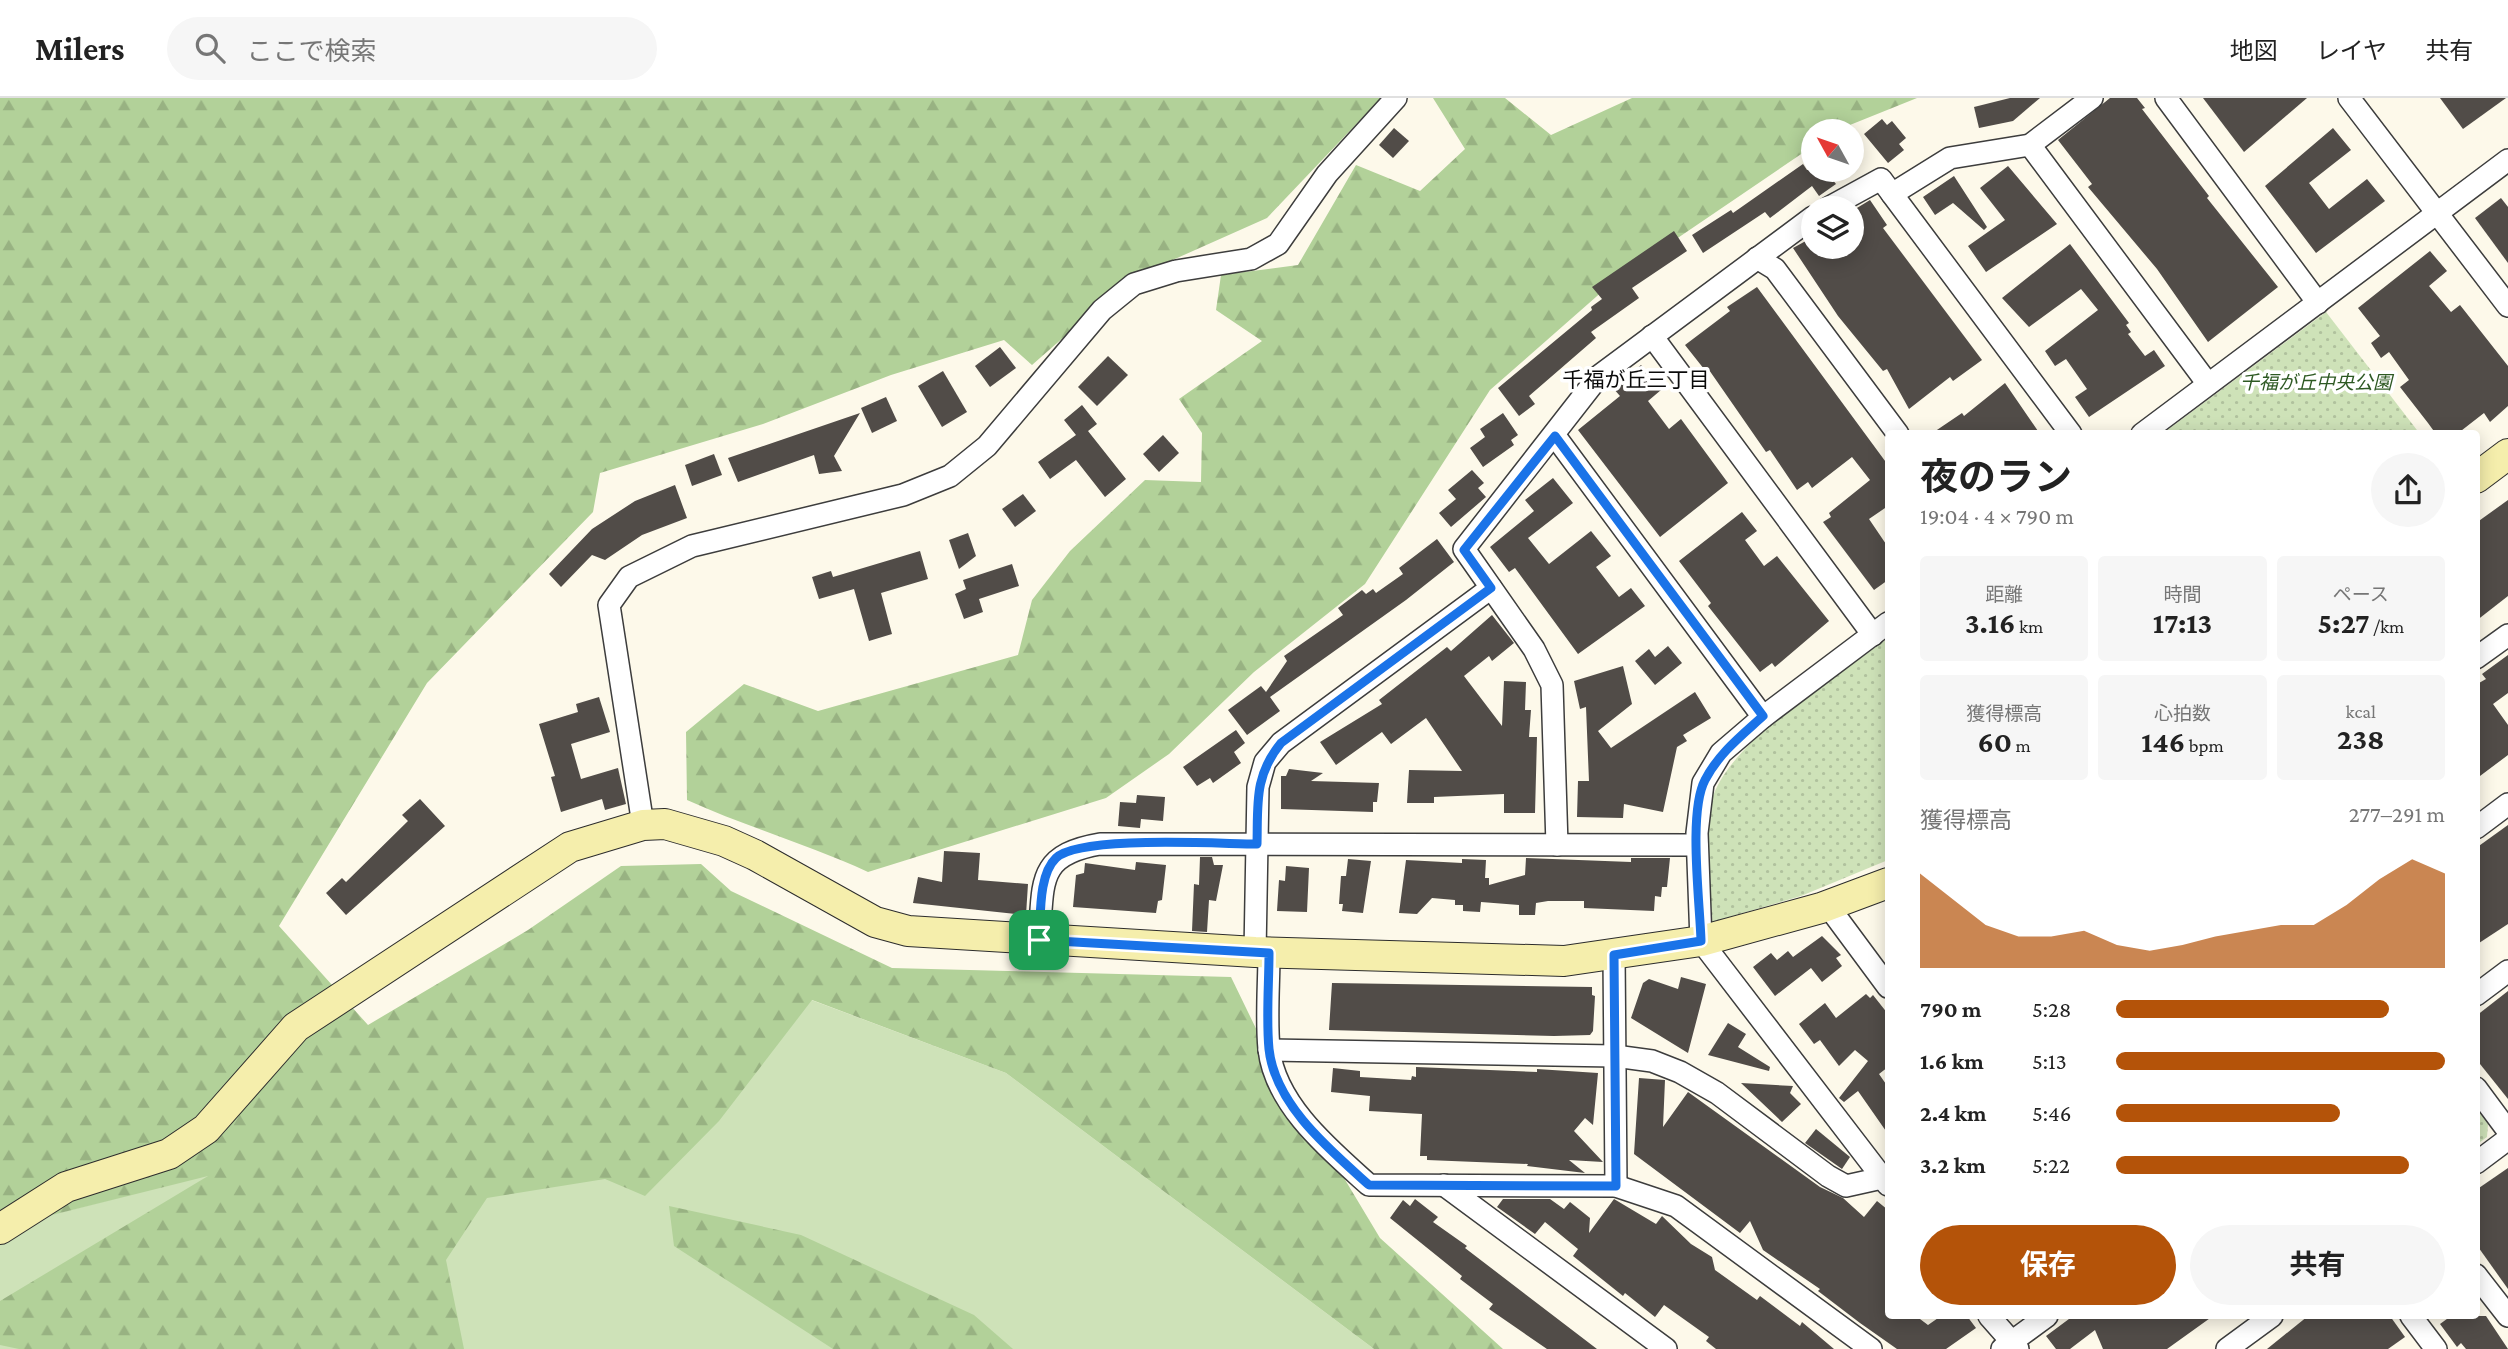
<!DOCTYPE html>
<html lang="ja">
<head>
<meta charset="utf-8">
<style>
	:root { --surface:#fff; --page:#f6f6f6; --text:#222; --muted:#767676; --line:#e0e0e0; --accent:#b45309 }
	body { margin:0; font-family:"Crimson Pro","Noto Sans JP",serif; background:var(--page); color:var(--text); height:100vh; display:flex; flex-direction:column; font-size:26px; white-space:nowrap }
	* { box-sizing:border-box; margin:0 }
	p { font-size:23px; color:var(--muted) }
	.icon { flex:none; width:38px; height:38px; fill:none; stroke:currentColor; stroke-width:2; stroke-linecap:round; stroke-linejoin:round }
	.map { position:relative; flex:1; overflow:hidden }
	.drawer { position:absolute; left:1885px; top:332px; width:595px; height:889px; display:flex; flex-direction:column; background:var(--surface); border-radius:7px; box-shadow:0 4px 18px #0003 }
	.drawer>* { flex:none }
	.needle { width:46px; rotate:310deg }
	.fabs { position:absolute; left:1801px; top:21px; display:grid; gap:14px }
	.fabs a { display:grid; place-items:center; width:63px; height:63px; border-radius:50%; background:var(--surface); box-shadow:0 4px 18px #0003; font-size:35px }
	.pin { position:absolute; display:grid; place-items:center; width:60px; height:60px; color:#fff; margin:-30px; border-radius:14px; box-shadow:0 4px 10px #0006 }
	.round { display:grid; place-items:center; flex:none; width:74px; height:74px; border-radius:37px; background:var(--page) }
	.headline { display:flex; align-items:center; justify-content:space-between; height:119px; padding:0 35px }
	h1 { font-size:38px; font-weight:700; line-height:52px }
	.stats { display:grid; grid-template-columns:repeat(3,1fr); gap:10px; height:119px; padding:7px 35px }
	.stats div { display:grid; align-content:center; border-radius:7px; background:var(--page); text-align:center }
	.stats b { font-size:30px; font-weight:700 }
	.stats small { font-size:19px; font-weight:400 }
	.stats p { font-size:19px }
	.chart { height:196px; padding:14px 35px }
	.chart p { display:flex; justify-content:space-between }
	.chart svg { width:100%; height:126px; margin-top:7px; fill:var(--accent); opacity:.7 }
	.action { display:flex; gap:14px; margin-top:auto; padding:14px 35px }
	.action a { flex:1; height:80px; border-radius:42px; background:var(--accent); color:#fff; font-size:28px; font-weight:700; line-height:80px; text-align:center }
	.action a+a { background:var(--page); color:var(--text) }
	ul { padding:0 35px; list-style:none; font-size:23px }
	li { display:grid; grid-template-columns:112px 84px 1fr; align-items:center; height:52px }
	li i { height:18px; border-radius:9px; background:var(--accent) }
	header { display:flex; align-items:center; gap:42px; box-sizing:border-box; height:98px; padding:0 35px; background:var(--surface); border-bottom:2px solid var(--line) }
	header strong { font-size:33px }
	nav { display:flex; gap:38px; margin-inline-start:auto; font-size:24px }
	.search { width:490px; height:63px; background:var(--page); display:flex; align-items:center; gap:18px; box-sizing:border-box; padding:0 24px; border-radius:38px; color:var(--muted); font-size:26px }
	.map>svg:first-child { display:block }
</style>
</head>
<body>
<header>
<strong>Milers</strong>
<div class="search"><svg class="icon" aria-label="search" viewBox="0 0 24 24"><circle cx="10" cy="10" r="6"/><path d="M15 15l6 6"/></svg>ここで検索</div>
<nav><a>地図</a><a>レイヤ</a><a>共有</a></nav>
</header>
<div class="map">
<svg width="2508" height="1251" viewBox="0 0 2508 1251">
	<defs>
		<pattern id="forest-firs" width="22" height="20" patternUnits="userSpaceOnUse" patternTransform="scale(1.75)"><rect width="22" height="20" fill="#b2d199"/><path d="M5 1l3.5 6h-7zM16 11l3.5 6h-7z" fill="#98b282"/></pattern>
		<pattern id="park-dots" width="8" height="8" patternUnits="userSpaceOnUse" patternTransform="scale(1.75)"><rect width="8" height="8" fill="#cee2b8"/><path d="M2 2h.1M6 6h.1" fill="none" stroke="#b0c19d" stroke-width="1.8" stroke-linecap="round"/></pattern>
	</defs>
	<rect width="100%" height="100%" fill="#fdf9ea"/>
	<polygon fill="#cee2b8" points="657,844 1006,975 1374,1251 0,1251 0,1130 211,1076"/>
	<g fill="url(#forest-firs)">
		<polygon points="0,0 1381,0 1267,120 1130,181 1032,267 1004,242 891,277 763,326 600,375 593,414 427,585 279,828 368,927 528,832 621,768 701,766 731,793 892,870 1231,879 1263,945 1380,1140 1503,1251 1374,1251 1006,975 812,902 719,1023 645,1098 605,1081 487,1100 446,1162 464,1251 19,1251 0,1247 0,1203 208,1078 0,1130"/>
		<path d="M1433,0H1505L1551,37L1632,0H1917L1835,33H1813V48L1613,184L1490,292L1365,486L1254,574L1169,656L1106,700L868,774C809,747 747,729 687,702L686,634L744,586L818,613L1018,557L1032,502L1070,453L1145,382L1201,384L1202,335L1179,301L1262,243L1216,212L1221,177L1298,167L1356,67L1420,93L1465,51Z"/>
		<polygon points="669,1108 801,1137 974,1217 1013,1251 833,1251 674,1148"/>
	</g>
	<g fill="url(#park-dots)">
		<polygon points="2326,214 2420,336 2162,336"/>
		<path d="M1888,540V762L1801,798L1712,824C1711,792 1703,729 1712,701C1731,641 1838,578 1888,540Z"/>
		<polygon points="2476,1010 2488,1026 2487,1039 2476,1047"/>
	</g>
	<g fill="#514c48">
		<polygon points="2010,0 2040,0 2013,23 1979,30 1974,9"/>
		<polygon points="2110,0 2137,0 2145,10 2142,11 2209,98 2207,100 2278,189 2208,244 2157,171 2088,89 2092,86 2058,42"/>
		<polygon points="2203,0 2307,0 2244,54"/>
		<polygon points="2440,0 2506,0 2463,31"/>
		<polygon points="1882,21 1887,27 1892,23 1906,40 1899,46 1904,52 1888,65 1864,36"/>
		<polygon points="1394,30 1409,43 1393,60 1379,47"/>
		<polygon points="2333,30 2351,52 2309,85 2329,111 2367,81 2385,103 2316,155 2265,88"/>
		<polygon points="1803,66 1807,72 1834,72 1828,76 1836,86 1819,98 1812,88 1770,120 1765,114 1703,155 1692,137 1731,112 1733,115"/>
		<polygon points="2008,68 2057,126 1986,174 1968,148 2005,122 1980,90"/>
		<polygon points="1954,78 1987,129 1984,132 1953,105 1935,117 1923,99"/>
		<polygon points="2501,100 2508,109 2508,165 2475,120"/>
		<polygon points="1870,102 1887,127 1883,130 1982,262 1953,283 1950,279 1909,311 1887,271 1883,273 1838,218 1793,150 1813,139 1813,149 1852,149 1852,113"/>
		<polygon points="1674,133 1687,153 1632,190 1639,200 1591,234 1596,240 1529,298 1535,306 1519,318 1498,290 1592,212 1591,209 1602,201 1592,189"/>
		<polygon points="2070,146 2129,225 2126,227 2131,234 2128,236 2145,258 2154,252 2165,268 2089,319 2075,299 2087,291 2066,261 2055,268 2045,253 2098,212 2081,191 2029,229 2002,200"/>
		<polygon points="2430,153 2447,173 2429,188 2451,214 2460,207 2508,268 2508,308 2490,324 2484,315 2457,336 2436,336 2428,325 2400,289 2409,282 2389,254 2381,260 2371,245 2380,238 2358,210"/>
		<polygon points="1757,189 1888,367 1888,408 1869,421 1888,449 1888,482 1874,492 1823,424 1831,419 1829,415 1870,382 1852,359 1812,390 1808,384 1797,392 1770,352 1766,354 1707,269 1704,271 1685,247 1730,213 1727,209"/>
		<polygon points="1000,249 1016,270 990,289 975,268"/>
		<polygon points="1108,258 1128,277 1097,308 1078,289"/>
		<polygon points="1641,267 1661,292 1648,303 1669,331 1681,321 1728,385 1660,439 1578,332 1620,298 1613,290"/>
		<polygon points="943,273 967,314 942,329 918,288"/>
		<polygon points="2005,285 2040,336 1931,336 1962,315 1964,318"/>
		<polygon points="886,299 897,323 872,335 861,310"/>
		<polygon points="1082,307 1097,326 1088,333 1126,381 1105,399 1076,362 1050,381 1038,364 1076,337 1064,322"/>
		<polygon points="860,315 834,358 842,373 819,376 814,357 738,384 728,360"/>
		<polygon points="1503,315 1518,337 1511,342 1514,347 1483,369 1470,350 1485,339 1480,331"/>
		<polygon points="1163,337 1179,355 1159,374 1143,356"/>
		<polygon points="714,356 722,377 692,388 685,367"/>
		<polygon points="1472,372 1484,385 1478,390 1486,399 1451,429 1439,415 1456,401 1448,392"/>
		<polygon points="1553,380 1573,405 1528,440 1549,466 1591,433 1611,458 1596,469 1619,499 1631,490 1645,508 1578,556 1515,470 1509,474 1490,449 1534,413 1525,402"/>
		<polygon points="675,387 687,420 642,437 605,462 592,457 561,489 549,476 592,431 635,403"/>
		<polygon points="1023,396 1036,413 1015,429 1002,411"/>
		<polygon points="2508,402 2508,498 2476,523 2476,425"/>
		<polygon points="1742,414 1757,433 1745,442 1764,468 1777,458 1829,523 1775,569 1772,565 1760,574 1708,508 1711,505 1679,463"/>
		<polygon points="968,435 976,458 959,471 949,442"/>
		<polygon points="1437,441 1454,464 1406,502 1270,599 1280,613 1247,637 1228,612 1261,588 1266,594 1287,563 1284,558 1343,517 1338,510 1362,492 1366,496 1373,491 1376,495 1403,476 1399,470"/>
		<polygon points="920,453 928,481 881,495 892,536 869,543 854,491 819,501 812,479 831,473 833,479"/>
		<polygon points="1012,466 1019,488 979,501 983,514 964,521 955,496 966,491 963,482"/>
		<polygon points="1492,517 1514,545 1492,563 1489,558 1464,578 1502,628 1504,583 1526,584 1525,612 1531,612 1529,639 1537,639 1535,715 1504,715 1504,696 1434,699 1434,705 1407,705 1409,672 1462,673 1426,620 1391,646 1382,634 1336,667 1320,644 1382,606 1379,602 1447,549 1451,553"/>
		<polygon points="1668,548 1682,565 1655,587 1635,563 1649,551 1655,559"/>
		<polygon points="2508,557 2508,595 2493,606 2508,627 2508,657 2476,681 2476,582 2479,585 2486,581 2482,576"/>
		<polygon points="1623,568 1632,606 1598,633 1611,650 1695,594 1711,620 1683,637 1687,643 1677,649 1663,714 1624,706 1623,720 1577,719 1578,683 1589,683 1586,609 1580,611 1574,583"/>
		<polygon points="599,599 610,634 571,646 581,681 618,670 626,706 605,712 602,701 561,714 551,679 555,678 539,626 578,614 576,606"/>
		<polygon points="1236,632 1245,645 1234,654 1241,665 1213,685 1210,680 1197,688 1183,669"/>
		<polygon points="1289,671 1323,675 1311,683 1379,685 1377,704 1373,704 1373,714 1281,711 1281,678 1286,678"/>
		<polygon points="1137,697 1165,699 1163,723 1141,721 1140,730 1118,728 1120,704 1136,705"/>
		<polygon points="420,701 445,728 346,817 326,795 342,780 346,784 408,723 402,717"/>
		<polygon points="2508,727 2508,826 2476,847 2476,750"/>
		<polygon points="944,753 980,755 978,782 1028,786 1026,817 913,805 918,779 942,784"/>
		<polygon points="1200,759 1212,759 1214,767 1223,767 1216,803 1209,802 1207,834 1192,833 1194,786 1199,787"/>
		<polygon points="1526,760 1631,764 1631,760 1670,760 1667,789 1662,789 1661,799 1655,798 1654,813 1584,810 1584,803 1548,803 1536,805 1535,817 1519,817 1519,807 1481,804 1480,814 1463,813 1463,807 1455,807 1455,802 1432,800 1417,816 1399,815 1406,762 1462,765 1462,761 1486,762 1485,780 1489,780 1489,787 1525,777"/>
		<polygon points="1348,761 1371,763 1363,815 1342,813 1343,806 1339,806 1341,778 1346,778"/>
		<polygon points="1136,764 1166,767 1162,802 1158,803 1156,815 1073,809 1076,777 1084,775 1085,765 1135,772"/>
		<polygon points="1286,768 1309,770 1307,814 1277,813 1279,782 1285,783"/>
		<polygon points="1822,838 1841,857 1836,860 1842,868 1822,884 1811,870 1775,898 1753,869 1771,855 1777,862 1788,853 1793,859"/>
		<polygon points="1681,879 1706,886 1688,955 1631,920 1643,885 1649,881 1678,891"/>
		<polygon points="1332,885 1592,889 1592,897 1595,898 1593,933 1590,937 1554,938 1329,932"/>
		<polygon points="2508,893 2508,1001 2476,961 2476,918"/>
		<polygon points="1866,896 1870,900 1873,897 1888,916 1888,969 1879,976 1888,989 1888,1036 1858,993 1844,1004 1839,1000 1868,963 1855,952 1839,968 1820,942 1814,946 1799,926 1825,905 1836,920"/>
		<polygon points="1728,925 1746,936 1738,949 1770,969 1769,973 1708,957"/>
		<polygon points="1416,969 1537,974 1537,971 1598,975 1593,1027 1585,1020 1574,1033 1603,1064 1569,1062 1585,1075 1527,1068 1528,1066 1427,1062 1427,1058 1420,1058 1422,1016 1369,1013 1370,998 1331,994 1333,970 1360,973 1360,979 1411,982 1412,978 1416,979"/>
		<polygon points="1639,980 1665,982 1663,1029 1688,994 1820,1089 1843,1100 1864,1119 1877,1103 1888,1112 1888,1218 1916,1218 1928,1227 1941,1218 1967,1218 1976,1230 1946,1251 1897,1251 1860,1225 1818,1193 1820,1191 1763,1152 1750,1123 1740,1135 1634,1056"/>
		<polygon points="1741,985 1793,988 1790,995 1801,1006 1782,1024"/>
		<polygon points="1816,1031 1850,1059 1842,1071 1805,1045"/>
		<polygon points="2508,1070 2508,1191 2476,1146 2476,1092"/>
		<polygon points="1415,1101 1438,1119 1433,1124 1467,1148 1465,1150 1597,1251 1547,1251 1489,1211 1493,1206 1460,1181 1462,1178 1390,1120 1403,1102 1410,1108"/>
		<polygon points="1503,1101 1550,1101 1564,1111 1570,1104 1590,1120 1589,1135 1614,1101 1656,1126 1662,1118 1691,1146 1712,1159 1715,1172 1757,1202 1760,1198 1800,1228 1802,1224 1834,1251 1716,1251 1706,1243 1709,1239 1664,1207 1655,1219 1625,1195 1623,1198 1573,1158 1578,1151 1545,1124 1535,1136 1497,1109"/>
		<polygon points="2073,1218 2213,1218 2167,1251 2103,1251 2095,1232 2070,1251 2056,1251 2046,1238"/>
		<polygon points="2308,1218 2390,1218 2405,1239 2388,1251 2267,1251"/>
		<polygon points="2451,1218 2486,1218 2508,1251 2466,1251 2461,1245 2457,1249 2440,1226"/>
	</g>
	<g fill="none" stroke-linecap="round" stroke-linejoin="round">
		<g stroke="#3d3d3d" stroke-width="24">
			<g id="street">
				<polyline points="2166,0 2318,205"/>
				<polyline points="2349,0 2508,208"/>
				<polyline points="2030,47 2208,286"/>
				<polyline points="1828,110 1881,81 1892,96"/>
				<polyline points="1757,160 1775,171 1898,336"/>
				<polyline points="1652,238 1873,537"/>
				<polyline points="2071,336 1892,96 1950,60 2030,47 2092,0"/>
				<polyline points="2142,336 2508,62"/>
				<polyline points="1555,338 1763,619"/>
				<polyline points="1888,525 1763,619 1721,655 1703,685 1697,735 1701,843 1888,1087"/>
				<polyline points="2476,560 2508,537"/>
				<polyline points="643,727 609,507 629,479 692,448 903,397 950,378 987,348 1102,212 1134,186 1176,173 1251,161 1278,146 1327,76 1396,0"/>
				<polyline points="2476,730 2508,706"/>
				<polyline points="1557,747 1552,587 1534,551 1464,451 1599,278 1813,119"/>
				<polyline points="1828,808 1888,889"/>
				<path d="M1039,842C1044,786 1035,757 1100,746L1697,747"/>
				<polyline points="1255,854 1258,689 1265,664 1281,645 1491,490"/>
				<path d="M1269,855C1269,886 1266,920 1269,951C1275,1007 1330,1052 1369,1087L1616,1088L1676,1108L1871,1251"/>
				<polyline points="1614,857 1616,1088"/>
				<polyline points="2476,897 2508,873"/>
				<polyline points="1269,952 1615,958 1652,963 1680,974 1717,995 1828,1078 1846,1088 1882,1080"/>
				<polyline points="2476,990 2508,1033"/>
				<polyline points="2476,1065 2508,1041"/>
				<polyline points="1444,1087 1666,1251"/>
				<polyline points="2476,1177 2508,1218"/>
				<polyline points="1989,1218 2018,1251"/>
				<polyline points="2411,1218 2436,1251"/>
				<polyline points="2002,1251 2047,1218"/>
				<polyline points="2227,1251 2272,1218"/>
			</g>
		</g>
		<g stroke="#2c2c2c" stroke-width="32">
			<g id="secondary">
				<polyline points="2476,380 2508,356"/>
				<polyline points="0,1131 66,1089 169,1056 206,1031 296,929 570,749 643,727 665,726 724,743 755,757 875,824 908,833 1255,854 1564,863 1701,843 1821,810 1888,785"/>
			</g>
		</g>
		<use href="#street" stroke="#fff" stroke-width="21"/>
		<use href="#secondary" stroke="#f5eeac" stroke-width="30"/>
	</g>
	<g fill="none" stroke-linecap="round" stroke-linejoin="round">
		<g stroke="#fff" stroke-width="14">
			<path id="route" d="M1555,338L1763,618C1741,638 1719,655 1705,682C1688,714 1700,805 1701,843L1614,857L1616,1088L1369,1087C1330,1052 1275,1007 1269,951C1266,920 1269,886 1269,855L1039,842C1041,819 1038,777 1056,760C1080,737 1220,746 1257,746C1258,706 1254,678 1281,645L1491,490L1464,452Z"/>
		</g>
		<use href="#route" stroke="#1a73e8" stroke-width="9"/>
	</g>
	<g text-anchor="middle" stroke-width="7" stroke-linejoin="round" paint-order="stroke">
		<g font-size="19" font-style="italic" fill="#2e5923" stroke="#fff">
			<text x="2316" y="291">千福が丘中央公園</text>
		</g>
		<g font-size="21" fill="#0a0a0a" stroke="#fff">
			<text x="1636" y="289">千福が丘三丁目</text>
		</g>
	</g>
</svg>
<div class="fabs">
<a><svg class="needle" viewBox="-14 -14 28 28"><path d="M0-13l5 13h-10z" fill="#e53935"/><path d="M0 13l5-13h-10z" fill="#767676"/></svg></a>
<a><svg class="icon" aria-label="layers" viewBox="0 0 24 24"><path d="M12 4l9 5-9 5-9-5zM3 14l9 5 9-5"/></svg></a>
</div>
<div class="pin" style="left:1039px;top:842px;background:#1e9e55"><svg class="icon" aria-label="arrive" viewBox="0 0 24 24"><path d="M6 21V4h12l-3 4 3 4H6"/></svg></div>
<section class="drawer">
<div class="headline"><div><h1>夜のラン</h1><p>19:04 · 4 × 790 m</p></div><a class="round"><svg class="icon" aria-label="share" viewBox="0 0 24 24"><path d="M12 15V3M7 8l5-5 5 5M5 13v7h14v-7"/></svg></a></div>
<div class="stats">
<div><p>距離</p><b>3.16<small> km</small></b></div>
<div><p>時間</p><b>17:13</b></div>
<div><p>ペース</p><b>5:27<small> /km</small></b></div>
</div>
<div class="stats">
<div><p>獲得標高</p><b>60<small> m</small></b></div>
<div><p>心拍数</p><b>146<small> bpm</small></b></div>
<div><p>kcal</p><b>238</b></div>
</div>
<div class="chart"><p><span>獲得標高</span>277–291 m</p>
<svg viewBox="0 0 160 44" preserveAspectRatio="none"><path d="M0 44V11L10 20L20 29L30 33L40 33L50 31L60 36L70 38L80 36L90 33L100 31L110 29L120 29L130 22L140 13L150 6L160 11V44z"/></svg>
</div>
<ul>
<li><b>790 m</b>5:28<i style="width:83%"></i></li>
<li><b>1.6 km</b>5:13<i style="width:100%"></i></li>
<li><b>2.4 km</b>5:46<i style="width:68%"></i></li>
<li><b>3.2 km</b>5:22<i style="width:89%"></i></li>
</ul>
<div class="action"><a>保存</a><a>共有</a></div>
</section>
</div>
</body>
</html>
